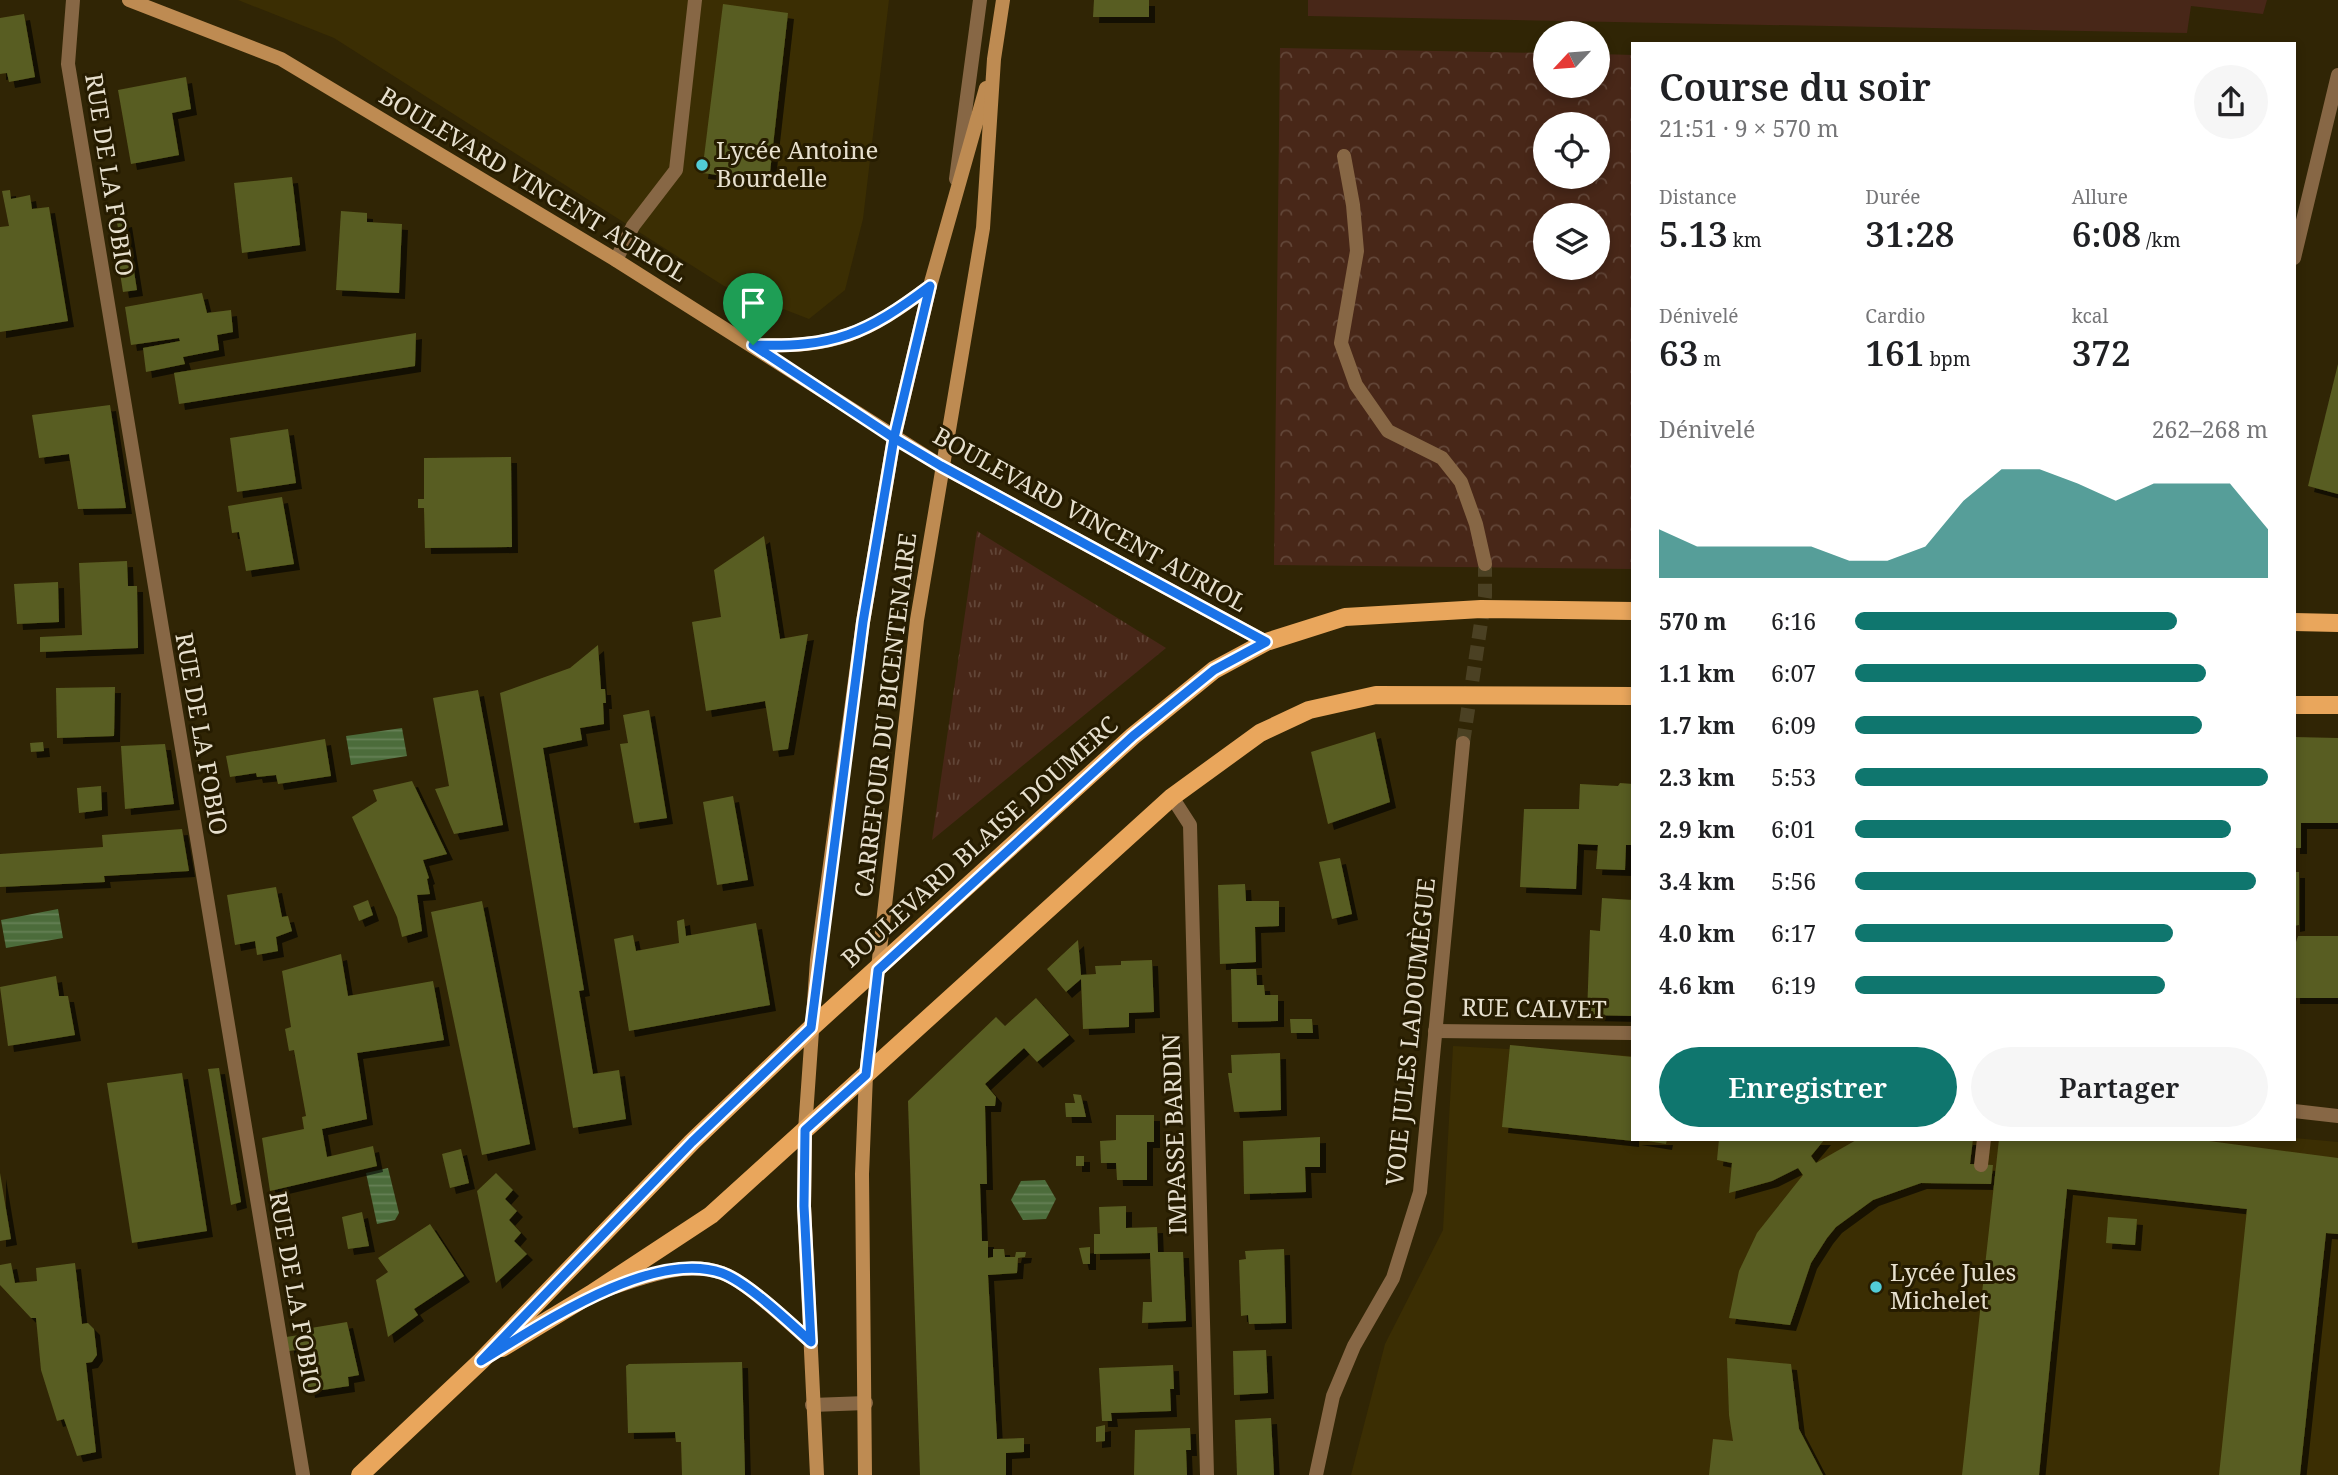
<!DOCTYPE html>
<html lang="fr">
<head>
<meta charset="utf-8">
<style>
	:root { --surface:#fff; --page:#f6f6f6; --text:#202124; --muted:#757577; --accent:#0f766e }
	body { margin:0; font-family:"Noto Serif",serif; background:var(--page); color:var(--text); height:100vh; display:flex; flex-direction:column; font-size:26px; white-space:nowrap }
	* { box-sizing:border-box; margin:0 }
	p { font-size:23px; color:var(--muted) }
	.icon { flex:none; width:38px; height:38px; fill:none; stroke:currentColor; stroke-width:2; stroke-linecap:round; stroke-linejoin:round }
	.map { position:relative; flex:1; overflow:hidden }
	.side { position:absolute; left:1631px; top:42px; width:665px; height:1099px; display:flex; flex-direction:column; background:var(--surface); border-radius:0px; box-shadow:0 4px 10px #0003 }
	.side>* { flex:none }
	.needle { width:46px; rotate:244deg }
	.buttons { position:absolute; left:1533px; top:21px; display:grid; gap:14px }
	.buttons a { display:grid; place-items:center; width:77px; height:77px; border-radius:50%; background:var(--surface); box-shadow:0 4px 10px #0003; font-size:35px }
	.pin { position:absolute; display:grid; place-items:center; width:60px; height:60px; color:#fff; margin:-72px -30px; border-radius:50% 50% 50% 0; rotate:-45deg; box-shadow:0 0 7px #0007 }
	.pin .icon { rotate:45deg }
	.round { display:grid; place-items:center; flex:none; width:74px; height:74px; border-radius:37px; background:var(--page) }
	.summary { display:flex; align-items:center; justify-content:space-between; height:119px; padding:0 28px }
	h1 { font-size:38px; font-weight:600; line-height:52px }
	.figures { display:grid; grid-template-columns:repeat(3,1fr); gap:10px; height:119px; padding:7px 28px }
	.figures div { display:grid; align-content:center }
	.figures b { font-size:35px; font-weight:600 }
	.figures small { font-size:19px; font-weight:400 }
	.figures p { font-size:19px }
	.chart { height:196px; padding:14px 28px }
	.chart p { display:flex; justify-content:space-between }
	.chart svg { width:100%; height:126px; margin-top:7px; fill:var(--accent); opacity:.7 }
	.cta { display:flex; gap:14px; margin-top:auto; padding:14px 28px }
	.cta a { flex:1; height:80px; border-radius:42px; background:var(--accent); color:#fff; font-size:28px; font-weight:600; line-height:80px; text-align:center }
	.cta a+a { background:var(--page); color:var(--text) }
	ul { padding:0 28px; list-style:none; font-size:23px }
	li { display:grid; grid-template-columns:112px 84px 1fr; align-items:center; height:52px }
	li i { height:18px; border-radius:9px; background:var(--accent) }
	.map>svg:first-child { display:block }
</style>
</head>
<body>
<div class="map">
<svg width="2338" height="1475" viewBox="0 0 2338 1475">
	<defs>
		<pattern id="grass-tufts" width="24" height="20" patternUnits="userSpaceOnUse" patternTransform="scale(1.75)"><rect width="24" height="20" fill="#482718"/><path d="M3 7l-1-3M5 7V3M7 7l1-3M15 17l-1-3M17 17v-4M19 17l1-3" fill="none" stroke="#624638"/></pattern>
		<pattern id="park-crowns" width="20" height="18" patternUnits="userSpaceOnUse" patternTransform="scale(1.75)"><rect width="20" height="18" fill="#482718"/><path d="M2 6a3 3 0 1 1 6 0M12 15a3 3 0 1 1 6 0" fill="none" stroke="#624638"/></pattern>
		<pattern id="water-rules" width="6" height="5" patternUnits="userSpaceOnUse" patternTransform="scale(1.75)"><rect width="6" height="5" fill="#4c6c3b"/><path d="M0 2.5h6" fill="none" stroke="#668156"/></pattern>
		<filter id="shadow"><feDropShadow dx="6" dy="6" stdDeviation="0" flood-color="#0009"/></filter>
	</defs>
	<rect width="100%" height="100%" fill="#302505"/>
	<g fill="#3b2e03">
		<polygon points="238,0 889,0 863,219 845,290 809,319 724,286 334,38"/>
		<polygon points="1453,1046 1633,1056 1633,1139 2294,1138 2338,1142 2338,1475 1351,1475 1385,1344 1443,1230"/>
	</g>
	<polygon fill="url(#grass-tufts)" points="977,531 1166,648 932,840"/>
	<path fill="url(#park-crowns)" fill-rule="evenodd" d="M1280,48L1545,53V86H1598V54L1633,55V569L1274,565ZM1545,124H1598V177H1545ZM1545,215H1598V268H1545Z"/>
	<polygon fill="#482718" points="1308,0 2267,0 2263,14 2191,6 2187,33 1308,16"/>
	<g fill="url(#water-rules)">
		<polygon points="402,728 407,756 351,765 346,736"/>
		<polygon points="58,909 63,938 6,948 1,920"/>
		<polygon points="388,1168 399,1213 395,1220 377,1224 366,1173"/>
		<polygon points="1045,1180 1056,1199 1046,1219 1023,1220 1011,1200 1021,1181"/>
	</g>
	<g fill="#595d21" filter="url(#shadow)">
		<polygon points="1094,0 1149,0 1149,17 1093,17"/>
		<polygon points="723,4 788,13 769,181 702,173"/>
		<polygon points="24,14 35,77 9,82 7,73 0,74 0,18"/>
		<polygon points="186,77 191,109 172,113 179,155 131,164 118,90"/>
		<polygon points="292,177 300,245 242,253 234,183"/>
		<polygon points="10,190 11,199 30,195 32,209 49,207 68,321 0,332 0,227 9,226 2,191"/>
		<polygon points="341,211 367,213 367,222 402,224 399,293 336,290"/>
		<polygon points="126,221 137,290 123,292 113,229 118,228 117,223"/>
		<polygon points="202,293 207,313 231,310 233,332 217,335 219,350 183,357 185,364 146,372 143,348 180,341 179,338 131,345 125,307"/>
		<polygon points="416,333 415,366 179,404 174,373"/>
		<polygon points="2338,364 2338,494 2308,486"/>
		<polygon points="110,405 126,508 78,509 69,454 39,458 32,415"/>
		<polygon points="288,429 296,483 237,492 230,438"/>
		<polygon points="511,457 512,547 425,548 424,508 418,508 418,499 424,499 424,458"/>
		<polygon points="282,497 294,564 246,571 239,532 232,533 228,506"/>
		<polygon points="764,536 780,639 808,634 788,749 773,751 765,701 706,711 692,622 721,617 714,570"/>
		<polygon points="127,561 128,586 137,586 138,648 40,652 40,637 82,635 79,563"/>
		<polygon points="58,582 59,622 17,624 14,584"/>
		<polygon points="598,645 601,689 605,689 606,703 603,703 604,724 580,728 582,740 543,748 584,990 579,991 593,1074 619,1070 626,1119 573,1128 500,693 570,668"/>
		<polygon points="115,687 114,736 57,738 56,688"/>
		<polygon points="478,690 503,825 454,834 435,789 449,786 433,698"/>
		<polygon points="649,710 667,818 634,823 620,744 628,743 623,715"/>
		<polygon points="1375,732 1390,802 1328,824 1311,752"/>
		<polygon points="2294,737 2338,738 2338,823 2301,823 2301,848 2294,848"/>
		<polygon points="325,739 331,776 278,784 276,775 257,777 256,773 230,777 226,756"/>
		<polygon points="43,742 44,751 31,752 30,743"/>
		<polygon points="165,744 174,804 125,809 121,746"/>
		<polygon points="412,781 447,854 423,860 429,878 427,879 430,894 417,895 422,931 402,937 397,917 352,817 377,801 373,790"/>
		<polygon points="1620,783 1633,784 1633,845 1626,845 1625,870 1596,869 1598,845 1578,844 1576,889 1520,887 1524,809 1579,809 1580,784 1618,786"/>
		<polygon points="101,786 102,810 79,813 77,788"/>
		<polygon points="733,796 748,880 717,885 703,802"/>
		<polygon points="182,829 189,871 104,876 105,882 0,887 0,854 103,847 102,835"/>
		<polygon points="1340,858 1352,914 1332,919 1319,862"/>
		<polygon points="2294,872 2299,872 2299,925 2294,926"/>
		<polygon points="1245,884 1246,901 1279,901 1279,926 1255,927 1256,962 1220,964 1218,885"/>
		<polygon points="276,887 282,917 288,916 292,931 276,937 278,951 257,955 255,941 235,945 227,895"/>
		<polygon points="1602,898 1633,900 1633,1016 1587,1015 1590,930 1600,931"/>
		<polygon points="368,900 373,915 359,921 353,906"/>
		<polygon points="482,901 530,1144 482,1155 431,912"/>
		<polygon points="684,919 686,936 756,923 770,1005 629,1031 614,939 633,935 636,951 679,943 677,921"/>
		<polygon points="2298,936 2338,936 2338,998 2294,998 2294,948"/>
		<polygon points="1078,940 1081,975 1096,974 1095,966 1121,965 1121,961 1152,960 1154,1012 1129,1013 1129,1027 1083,1029 1081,979 1066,992 1047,969"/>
		<polygon points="341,954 348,996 433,981 444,1040 357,1053 367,1119 322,1129 327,1157 373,1146 377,1166 270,1191 262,1138 304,1129 302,1117 306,1116 294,1050 289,1051 285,1029 291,1027 282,971"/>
		<polygon points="1231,969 1256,969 1257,985 1264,985 1265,995 1278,995 1278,1021 1232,1022"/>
		<polygon points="56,976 59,996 68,996 75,1035 8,1046 0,987"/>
		<polygon points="1036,998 1069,1035 1037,1062 1024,1048 985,1084 996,1097 995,1106 985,1106 987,1184 980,1184 982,1241 988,1241 988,1258 993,1257 993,1249 1004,1249 1005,1257 1015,1257 1016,1252 1026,1252 1025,1257 1018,1258 1017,1273 988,1275 997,1439 1024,1438 1024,1452 1006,1453 1006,1475 920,1475 908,1101 996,1017 1005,1026"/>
		<polygon points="1290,1019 1312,1019 1313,1033 1291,1033"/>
		<polygon points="1510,1045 1633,1057 1633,1141 1502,1127"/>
		<polygon points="1280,1053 1281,1110 1234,1112 1228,1073 1232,1073 1231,1055"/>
		<polygon points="219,1068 241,1202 231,1205 208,1069"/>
		<polygon points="182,1073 207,1231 132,1243 107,1083"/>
		<polygon points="1073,1094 1081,1095 1086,1117 1066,1117 1065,1103 1075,1103"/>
		<polygon points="1116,1115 1154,1115 1154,1142 1147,1142 1147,1180 1117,1180 1116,1163 1101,1163 1100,1141 1116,1140"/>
		<polygon points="1320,1137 1320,1167 1305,1167 1306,1192 1244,1194 1243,1141"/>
		<polygon points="1635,1139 1667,1139 1666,1144"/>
		<polygon points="1719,1139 1825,1139 1811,1156 1816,1163 1858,1139 1973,1139 1970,1164 1993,1165 1991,1184 1921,1183 1873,1200 1836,1227 1827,1238 1811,1263 1790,1325 1729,1318 1739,1271 1757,1233 1803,1175 1798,1168 1772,1181 1729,1193 1732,1163 1717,1160"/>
		<polygon points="1999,1139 2194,1139 2338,1158 2338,1234 2326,1233 2300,1475 2219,1475 2247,1209 2067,1189 2039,1475 1962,1475"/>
		<polygon points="461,1149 469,1183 450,1188 442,1154"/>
		<rect x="1076" y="1156" width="8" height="10"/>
		<polygon points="0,1173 11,1239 0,1241"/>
		<polygon points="496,1173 513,1190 505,1199 517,1211 509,1220 521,1233 514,1241 527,1254 496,1283 477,1191"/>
		<polygon points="1126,1206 1126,1228 1157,1227 1158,1252 1183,1252 1186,1321 1142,1323 1143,1302 1152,1302 1150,1253 1094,1254 1094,1234 1100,1234 1099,1207"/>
		<polygon points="362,1212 369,1246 348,1249 342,1217"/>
		<polygon points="2108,1217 2137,1219 2135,1245 2106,1243"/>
		<polygon points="430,1224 464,1276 414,1309 418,1315 388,1337 376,1280 388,1272 378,1258"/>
		<polygon points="1090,1247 1090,1264 1083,1264 1079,1248"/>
		<polygon points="1284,1249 1286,1323 1249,1324 1248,1315 1241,1316 1239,1260 1246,1259 1245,1251"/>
		<polygon points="11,1263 15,1283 37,1281 36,1268 75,1263 82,1324 88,1323 94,1329 97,1355 92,1362 86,1363 96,1452 77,1456 64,1419 57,1421 41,1370 36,1318 31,1318 0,1285 0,1265"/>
		<polygon points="347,1322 359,1375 348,1377 349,1386 309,1392 302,1349 289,1351 286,1337 299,1335 299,1330"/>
		<polygon points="1266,1350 1268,1393 1234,1395 1233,1351"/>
		<polygon points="1727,1358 1791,1364 1799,1429 1823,1475 1709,1475 1713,1439 1733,1441 1729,1415"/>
		<polygon points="742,1362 745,1475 682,1475 681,1442 676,1442 675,1432 628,1433 626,1366 629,1364"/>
		<polygon points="1173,1365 1174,1389 1170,1389 1171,1411 1111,1413 1112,1421 1102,1421 1099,1368"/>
		<polygon points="1271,1418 1274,1475 1237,1475 1235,1420"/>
		<polygon points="1105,1425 1105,1441 1096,1442 1096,1427"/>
		<polygon points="1190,1428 1191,1450 1186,1450 1187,1475 1134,1475 1135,1430"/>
	</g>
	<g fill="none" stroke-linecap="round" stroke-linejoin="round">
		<polyline stroke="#4b4123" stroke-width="14" stroke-dasharray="14 7" stroke-linecap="butt" points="1463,743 1485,596 1485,564"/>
		<g stroke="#876745" stroke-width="14">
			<polyline points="956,179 980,0"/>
			<polyline points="616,260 633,226 676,170 695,0"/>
			<polyline points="1435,1031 1633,1033"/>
			<polyline points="2294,1111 2338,1116"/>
			<polyline points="1981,1165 1984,1139"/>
		</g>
		<g stroke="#876745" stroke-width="14">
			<polyline points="73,0 68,64 303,1475"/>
			<polyline points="1344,156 1353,205 1357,251 1341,343 1356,385 1388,431 1442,458 1461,482 1476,524 1485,564"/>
			<polyline points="2294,258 2338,75"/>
			<polyline points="1172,797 1190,825 1207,1475"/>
			<polyline points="812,1405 866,1403"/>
			<polyline points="1316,1475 1333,1396 1354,1346 1393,1278 1420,1192 1463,743"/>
		</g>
		<g stroke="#be8b52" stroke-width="14">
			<polyline points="129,0 281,59 616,260 941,466 1266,642"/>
			<path d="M755,345C835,348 867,334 930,286"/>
			<path d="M606,1290C641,1278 685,1260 722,1273C746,1281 790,1324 811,1342"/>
			<polyline points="817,1475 804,1206 805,1130 817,960 863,622 894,438 930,286 986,88"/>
			<polyline points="865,1475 862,1174 866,1075 917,620 983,228 994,59 1003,0"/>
		</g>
		<g stroke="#e9a65c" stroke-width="18">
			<polyline points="2294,622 2338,623"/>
			<polyline points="2294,705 2338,705"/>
			<polyline points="502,1348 591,1294 711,1215 1172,797 1260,733 1309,710 1376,695 1633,696"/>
			<polyline points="360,1475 481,1361 692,1142 811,1028 1133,736 1214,670 1266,642 1345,617 1481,609 1633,611"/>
		</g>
	</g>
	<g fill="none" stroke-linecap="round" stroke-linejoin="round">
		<g stroke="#fff" stroke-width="14">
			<path id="route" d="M753,345L894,438L863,622L811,1028L692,1142L481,1361C539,1326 652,1248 722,1273C747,1282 790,1323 811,1342L804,1206L805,1130L866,1075L878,970L1133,736L1214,670L1266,642L941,466L894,438L930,286C866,334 834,348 753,345"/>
		</g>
		<use href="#route" stroke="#1a73e8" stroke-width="9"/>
	</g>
	<g fill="#52ccd6" stroke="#261c00" stroke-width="2.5">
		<circle cx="702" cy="165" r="7"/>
		<circle cx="1876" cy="1287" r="7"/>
	</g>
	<g text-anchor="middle" stroke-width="6" stroke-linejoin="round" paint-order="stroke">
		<g font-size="24" fill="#e7e0ce" stroke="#261c00" text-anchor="start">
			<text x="716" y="159">Lycée Antoine<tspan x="716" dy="28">Bourdelle</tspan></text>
			<text x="1890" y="1281">Lycée Jules<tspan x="1890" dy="28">Michelet</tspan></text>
		</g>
		<g font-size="24" fill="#e7e0ce" stroke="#261c00">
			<text transform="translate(109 175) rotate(81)" y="8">RUE DE LA FOBIO</text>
			<text transform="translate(533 185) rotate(31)" y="8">BOULEVARD VINCENT AURIOL</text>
			<text transform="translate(1090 520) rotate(29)" y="8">BOULEVARD VINCENT AURIOL</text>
			<text transform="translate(886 715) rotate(-83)" y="8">CARREFOUR DU BICENTENAIRE</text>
			<text transform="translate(201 734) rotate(80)" y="8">RUE DE LA FOBIO</text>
			<text transform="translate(980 842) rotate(-42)" y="8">BOULEVARD BLAISE DOUMERC</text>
			<text transform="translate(1534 1009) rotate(1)" y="8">RUE CALVET</text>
			<text transform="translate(1411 1032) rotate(-84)" y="8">VOIE JULES LADOUMÈGUE</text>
			<text transform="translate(1175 1134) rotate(-92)" y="8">IMPASSE BARDIN</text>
			<text transform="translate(295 1293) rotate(80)" y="8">RUE DE LA FOBIO</text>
		</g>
	</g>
</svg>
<div class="buttons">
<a><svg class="needle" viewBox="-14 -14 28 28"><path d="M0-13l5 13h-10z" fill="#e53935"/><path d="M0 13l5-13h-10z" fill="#757577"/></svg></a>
<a><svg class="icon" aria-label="locate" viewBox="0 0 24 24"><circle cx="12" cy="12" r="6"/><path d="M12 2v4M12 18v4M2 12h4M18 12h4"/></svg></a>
<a><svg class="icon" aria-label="layers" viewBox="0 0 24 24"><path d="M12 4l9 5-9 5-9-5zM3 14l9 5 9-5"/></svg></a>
</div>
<div class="pin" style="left:753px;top:345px;background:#1e9e55"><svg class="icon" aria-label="arrive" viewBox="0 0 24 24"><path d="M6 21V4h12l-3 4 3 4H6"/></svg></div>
<section class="side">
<div class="summary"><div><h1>Course du soir</h1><p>21:51 · 9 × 570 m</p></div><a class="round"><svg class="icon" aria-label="share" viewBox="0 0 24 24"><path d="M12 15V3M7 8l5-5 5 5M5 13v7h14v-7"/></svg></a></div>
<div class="figures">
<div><p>Distance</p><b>5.13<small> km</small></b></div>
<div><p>Durée</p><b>31:28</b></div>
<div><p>Allure</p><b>6:08<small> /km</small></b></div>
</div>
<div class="figures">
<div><p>Dénivelé</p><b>63<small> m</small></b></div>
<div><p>Cardio</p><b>161<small> bpm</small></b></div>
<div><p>kcal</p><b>372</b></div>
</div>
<div class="chart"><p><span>Dénivelé</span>262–268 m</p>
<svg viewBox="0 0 160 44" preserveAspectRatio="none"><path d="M0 44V27L10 33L20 33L30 33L40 33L50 38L60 38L70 33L80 17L90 6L100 6L110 11L120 17L130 11L140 11L150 11L160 27V44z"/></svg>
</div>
<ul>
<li><b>570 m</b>6:16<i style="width:78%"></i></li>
<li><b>1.1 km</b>6:07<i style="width:85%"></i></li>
<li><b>1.7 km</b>6:09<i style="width:84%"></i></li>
<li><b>2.3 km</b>5:53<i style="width:100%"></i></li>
<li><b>2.9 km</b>6:01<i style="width:91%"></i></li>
<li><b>3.4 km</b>5:56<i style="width:97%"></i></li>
<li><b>4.0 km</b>6:17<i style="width:77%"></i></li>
<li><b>4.6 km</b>6:19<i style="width:75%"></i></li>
</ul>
<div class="cta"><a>Enregistrer</a><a>Partager</a></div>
</section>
</div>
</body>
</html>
